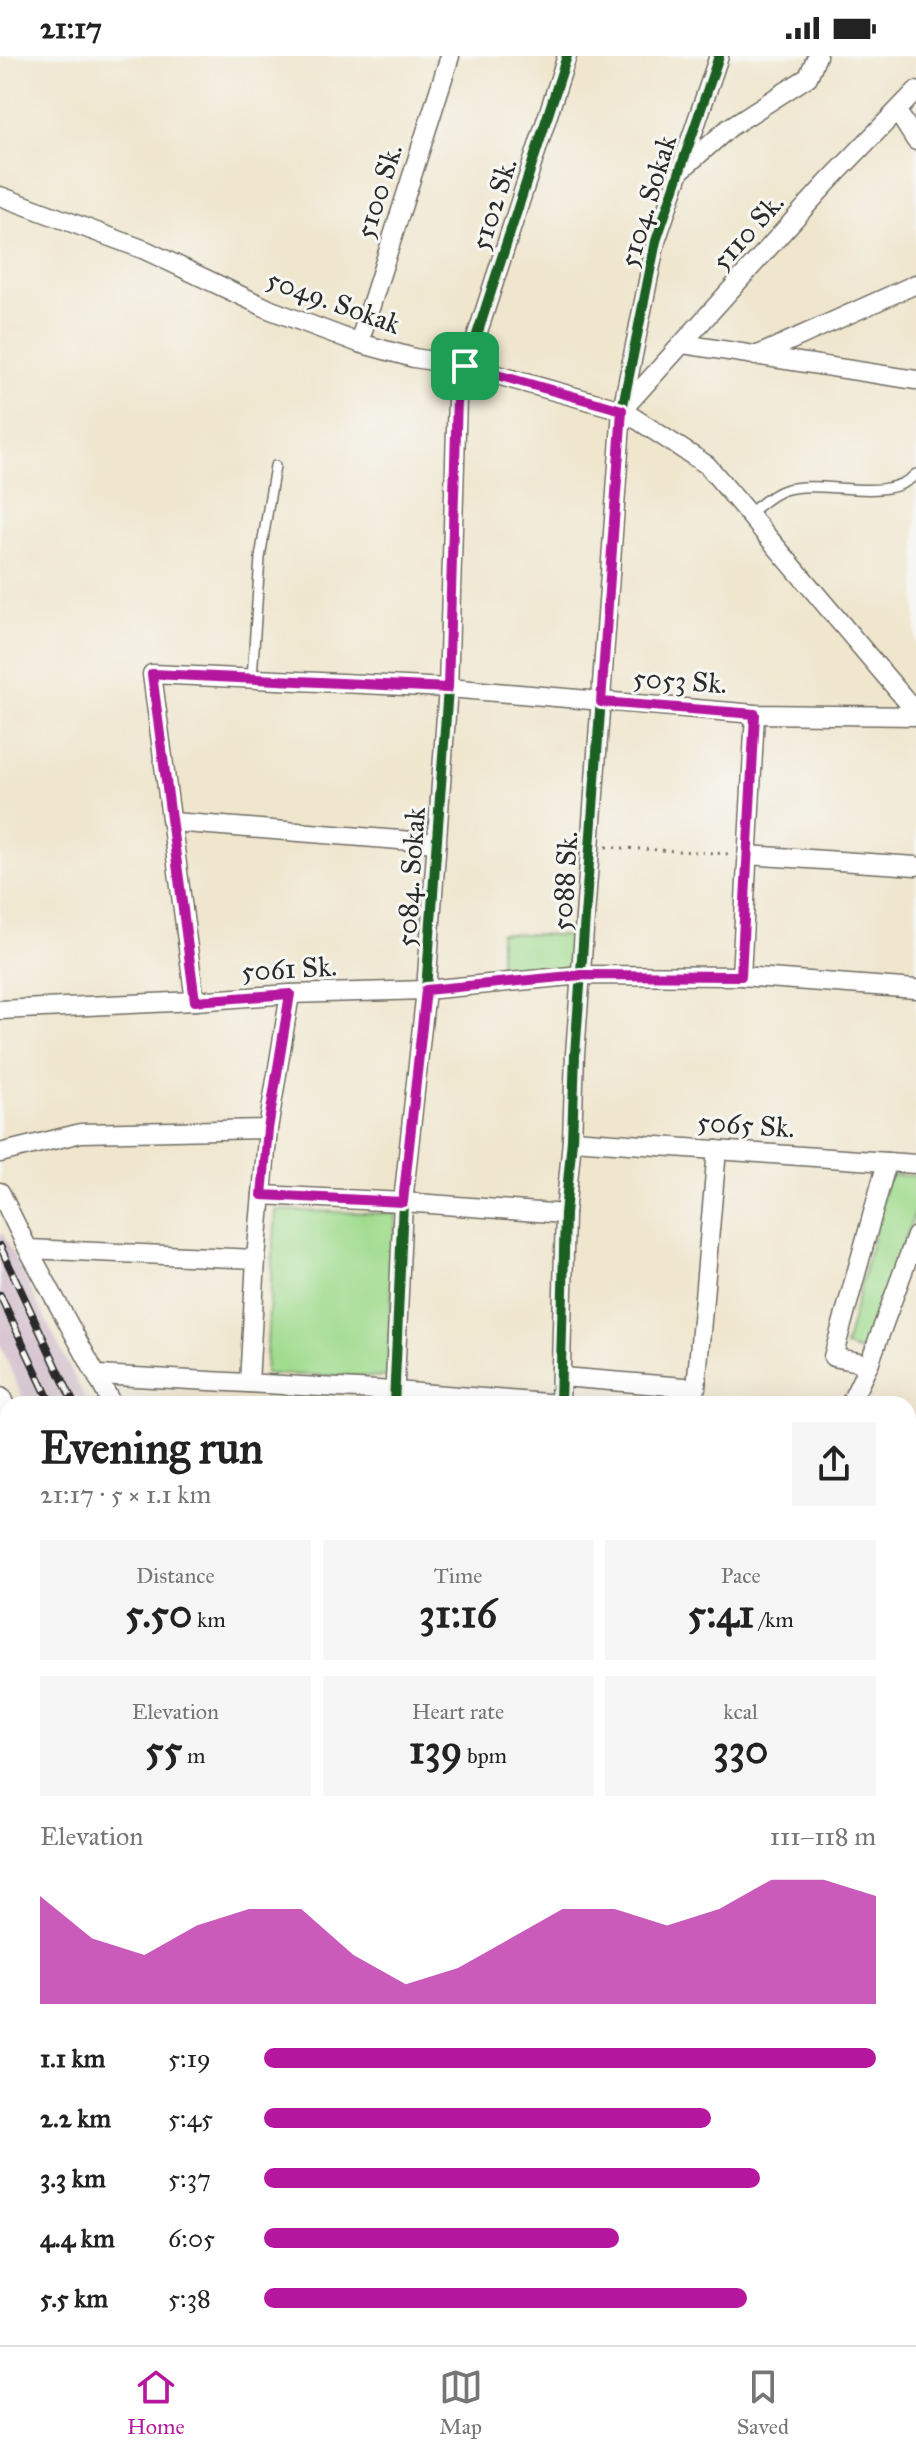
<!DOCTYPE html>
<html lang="en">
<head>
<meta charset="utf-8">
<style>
	:root { --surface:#fff; --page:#f6f6f6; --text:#222; --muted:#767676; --line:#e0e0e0; --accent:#b5179e }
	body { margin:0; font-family:"IM FELL Great Primer",serif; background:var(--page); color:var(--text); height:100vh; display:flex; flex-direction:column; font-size:30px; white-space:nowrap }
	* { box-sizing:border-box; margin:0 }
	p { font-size:26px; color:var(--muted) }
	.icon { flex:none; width:44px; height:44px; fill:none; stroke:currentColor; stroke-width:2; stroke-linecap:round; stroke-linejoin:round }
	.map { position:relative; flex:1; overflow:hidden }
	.drawer { position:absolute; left:0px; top:1340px; width:916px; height:950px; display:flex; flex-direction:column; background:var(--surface); border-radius:24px 24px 0 0; box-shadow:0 8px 32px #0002 }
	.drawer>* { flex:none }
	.pin { position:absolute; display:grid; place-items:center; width:68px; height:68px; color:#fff; margin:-34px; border-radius:16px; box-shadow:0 4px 12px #0006 }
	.round { display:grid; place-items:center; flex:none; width:84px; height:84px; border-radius:0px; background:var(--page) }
	.summary { display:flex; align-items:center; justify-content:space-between; height:136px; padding:0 40px }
	h1 { font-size:44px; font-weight:800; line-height:60px }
	.metrics { display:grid; grid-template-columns:repeat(3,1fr); gap:12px; height:136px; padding:8px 40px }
	.metrics div { display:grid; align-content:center; border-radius:0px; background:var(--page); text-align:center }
	.metrics b { font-size:40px; font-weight:800 }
	.metrics small { font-size:22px; font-weight:400 }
	.metrics p { font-size:22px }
	.chart { height:224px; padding:16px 40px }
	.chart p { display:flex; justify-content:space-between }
	.chart svg { width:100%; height:144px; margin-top:8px; fill:var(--accent); opacity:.7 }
	ul { padding:0 40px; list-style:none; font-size:26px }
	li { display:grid; grid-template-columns:128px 96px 1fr; align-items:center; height:60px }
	li i { height:20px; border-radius:10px; background:var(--accent) }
	.status { display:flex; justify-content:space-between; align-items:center; height:56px; padding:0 40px; background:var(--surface); direction:ltr }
	.status svg { height:22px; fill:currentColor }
	.tab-bar { display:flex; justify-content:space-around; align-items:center; height:112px; border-top:2px solid var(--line); background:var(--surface); font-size:22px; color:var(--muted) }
	.tab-bar a { display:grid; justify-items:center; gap:4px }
	.tab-bar .selected { color:var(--accent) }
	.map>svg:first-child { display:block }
</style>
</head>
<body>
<div class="status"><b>21:17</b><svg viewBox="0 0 49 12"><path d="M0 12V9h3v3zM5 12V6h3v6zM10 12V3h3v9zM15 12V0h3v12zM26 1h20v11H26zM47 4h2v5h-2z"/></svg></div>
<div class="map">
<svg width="916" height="2289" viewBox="0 0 916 2289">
	<rect width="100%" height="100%" fill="#f6f6f2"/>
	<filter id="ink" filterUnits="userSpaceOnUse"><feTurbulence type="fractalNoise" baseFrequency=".0125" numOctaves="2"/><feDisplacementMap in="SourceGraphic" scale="16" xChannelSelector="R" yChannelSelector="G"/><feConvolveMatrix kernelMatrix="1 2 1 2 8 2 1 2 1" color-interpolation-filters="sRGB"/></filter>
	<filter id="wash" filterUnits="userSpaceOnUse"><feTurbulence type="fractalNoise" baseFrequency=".006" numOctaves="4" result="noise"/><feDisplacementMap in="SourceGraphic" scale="32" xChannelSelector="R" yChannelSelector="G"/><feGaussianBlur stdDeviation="1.8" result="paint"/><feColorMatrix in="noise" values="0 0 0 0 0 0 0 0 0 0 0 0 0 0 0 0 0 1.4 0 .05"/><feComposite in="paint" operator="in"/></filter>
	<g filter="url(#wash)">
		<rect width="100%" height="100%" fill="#f0e6ce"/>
		<g fill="#d1bdcb">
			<polygon points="3,1178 88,1348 25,1348 0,1288 0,1179"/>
			<polygon points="428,2282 596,2282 599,2289 431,2289"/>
		</g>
		<g fill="#a1dc8f" stroke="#66845d" stroke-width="2">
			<polygon points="500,877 580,880 581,919 500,926"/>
			<polygon points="889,1119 916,1120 916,1153 864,1297 845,1291"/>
			<polygon points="276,1154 396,1158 387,1321 265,1318"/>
		</g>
	</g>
	<g filter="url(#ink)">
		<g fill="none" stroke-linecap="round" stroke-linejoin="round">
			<g stroke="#706c64" stroke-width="12">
				<g id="service">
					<path d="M748,458C759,450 771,438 784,434C824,422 886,449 916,418"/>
					<polyline points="252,622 260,502 275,410"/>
					<polyline points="0,2266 8,2266"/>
					<polyline points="273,2282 310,2284 319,2289"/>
					<polyline points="375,2282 377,2289"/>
					<polyline points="404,2282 408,2289"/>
				</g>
			</g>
			<g stroke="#706c64" stroke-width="21">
				<g id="minor">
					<polyline points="897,55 916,85"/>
					<polyline points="681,114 730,71 808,21 817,0"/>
					<polyline points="0,140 145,194 271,254 359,287 414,302 465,310 622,354 707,409 916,656"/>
					<polyline points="359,287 450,0"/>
					<polyline points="683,288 916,324"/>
					<polyline points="756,300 916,228"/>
					<polyline points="624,352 827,127 916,35"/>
					<polyline points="172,766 437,787"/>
					<polyline points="747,799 916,810"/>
					<polyline points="741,920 755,658"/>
					<polyline points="195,945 152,618 448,632 755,658 916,660"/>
					<polyline points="0,954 195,945 290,938 426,934 581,919 741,920 916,933"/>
					<polyline points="572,1084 916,1108"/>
					<polyline points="0,1097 81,1077 268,1073"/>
					<polyline points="0,1136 28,1193 112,1348"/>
					<polyline points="262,1139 403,1146 565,1158"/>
					<polyline points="28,1193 256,1203"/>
					<polyline points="869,1308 833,1301 887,1106"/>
					<polyline points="98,1319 395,1335 560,1348"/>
					<polyline points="562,1321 696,1332 717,1094"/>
					<polyline points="249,1327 256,1203 268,1073 290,938"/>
					<polyline points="394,1348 403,1146 426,934 448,632 457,342 465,310 475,285 567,0"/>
					<polyline points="560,1348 565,1158 572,1084 575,998 622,354 656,185 719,0"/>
					<polyline points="850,1348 869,1308 916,1180"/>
					<polyline points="0,1486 8,1487"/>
					<polyline points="908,1544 916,1540"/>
					<polyline points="0,1574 8,1575"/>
					<polyline points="908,1598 916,1600"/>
					<polyline points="908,1954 916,1956"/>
					<polyline points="0,1989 8,2012"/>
					<polyline points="908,2006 916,2007"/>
					<polyline points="908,2088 916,2089"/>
					<polyline points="908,2207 916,2210"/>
					<polyline points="611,2282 615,2289"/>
					<polyline points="721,2282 722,2289"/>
					<polyline points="872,2282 877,2289"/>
				</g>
			</g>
			<g stroke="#706c64" stroke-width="25">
				<g id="tertiary">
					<polyline points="0,1343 8,1361"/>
					<polyline points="0,2187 8,2183"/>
				</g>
			</g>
			<g stroke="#706c64" stroke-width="27">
				<g id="secondary">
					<polyline points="908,1523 916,1506"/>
					<polyline points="908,1773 916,1775"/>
					<polyline points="341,2282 342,2289"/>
				</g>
			</g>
			<g stroke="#706c64" stroke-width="3" stroke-dasharray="2 6" stroke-linecap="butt">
				<polyline points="606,791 730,798"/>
				<polyline points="449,2282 452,2289"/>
			</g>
			<use href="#service" stroke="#fff" stroke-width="9"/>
			<use href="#minor" stroke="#fff" stroke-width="18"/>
			<use href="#tertiary" stroke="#fff" stroke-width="22"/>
			<use href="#secondary" stroke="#fff" stroke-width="24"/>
			<g stroke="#2b2b2b" stroke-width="8">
				<g id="rail">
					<polyline points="0,1190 74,1348"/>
					<polyline points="0,1239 51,1348"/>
					<polyline points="426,2282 430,2289"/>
					<polyline points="471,2282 475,2289"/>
					<polyline points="495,2282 498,2289"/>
					<polyline points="571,2282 574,2289"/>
				</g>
			</g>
			<use href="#rail" stroke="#f6f6f2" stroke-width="5" stroke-dasharray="15" stroke-linecap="butt"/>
			<g stroke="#f6f6f2" stroke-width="15">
				<g id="cycleway">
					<polyline points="394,1348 403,1146 426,934 448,632 457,342 465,310 475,285 567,0"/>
					<polyline points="560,1348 565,1158 572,1084 575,998 622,354 656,185 719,0"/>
				</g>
			</g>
			<use href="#cycleway" stroke="#1b5e20" stroke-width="10"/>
		</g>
	</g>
	<g fill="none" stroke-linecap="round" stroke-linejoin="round" filter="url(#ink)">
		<g stroke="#fff" stroke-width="16">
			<polygon id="route" points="465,310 622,354 601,646 755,658 741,920 581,919 426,934 403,1146 262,1139 268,1073 290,938 195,945 152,618 448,632 457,342"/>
		</g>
		<use href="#route" stroke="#b5179e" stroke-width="10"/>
	</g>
	<g text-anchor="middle" stroke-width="6" stroke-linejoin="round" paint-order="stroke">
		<g font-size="28" fill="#2b2b2b" stroke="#f6f6f2">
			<text transform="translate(378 135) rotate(-72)" y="10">5100 Sk.</text>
			<text transform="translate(647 145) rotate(-73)" y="10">5104. Sokak</text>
			<text transform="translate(493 148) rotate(-72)" y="10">5102 Sk.</text>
			<text transform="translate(747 175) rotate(-48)" y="10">5110 Sk.</text>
			<text transform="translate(334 245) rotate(20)" y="10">5049. Sokak</text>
			<text transform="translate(680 624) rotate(4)" y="10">5053 Sk.</text>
			<text transform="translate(410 821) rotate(-86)" y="10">5084. Sokak</text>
			<text transform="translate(564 825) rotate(-86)" y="10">5088 Sk.</text>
			<text transform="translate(289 912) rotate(-3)" y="10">5061 Sk.</text>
			<text transform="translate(746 1068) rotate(4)" y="10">5065 Sk.</text>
		</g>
	</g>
</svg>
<div class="pin" style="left:465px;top:310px;background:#1e9e55"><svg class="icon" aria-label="arrive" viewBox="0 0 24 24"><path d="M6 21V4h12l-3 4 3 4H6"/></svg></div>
<section class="drawer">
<div class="summary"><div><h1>Evening run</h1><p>21:17 · 5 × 1.1 km</p></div><a class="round"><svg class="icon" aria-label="share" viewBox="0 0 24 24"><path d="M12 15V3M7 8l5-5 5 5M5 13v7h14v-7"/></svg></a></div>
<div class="metrics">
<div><p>Distance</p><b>5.50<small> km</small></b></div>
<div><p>Time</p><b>31:16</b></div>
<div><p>Pace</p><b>5:41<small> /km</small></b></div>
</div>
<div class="metrics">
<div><p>Elevation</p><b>55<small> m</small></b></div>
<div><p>Heart rate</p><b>139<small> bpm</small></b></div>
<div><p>kcal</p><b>330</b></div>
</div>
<div class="chart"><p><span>Elevation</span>111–118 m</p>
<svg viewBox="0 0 160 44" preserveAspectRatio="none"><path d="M0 44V11L10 24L20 29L30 20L40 15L50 15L60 29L70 38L80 33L90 24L100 15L110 15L120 20L130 15L140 6L150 6L160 11V44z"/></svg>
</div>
<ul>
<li><b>1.1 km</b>5:19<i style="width:100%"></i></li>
<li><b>2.2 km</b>5:45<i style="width:73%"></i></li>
<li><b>3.3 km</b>5:37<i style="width:81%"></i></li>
<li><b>4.4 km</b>6:05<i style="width:58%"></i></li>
<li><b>5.5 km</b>5:38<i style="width:79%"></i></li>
</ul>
</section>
</div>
<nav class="tab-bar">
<a class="selected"><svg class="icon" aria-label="home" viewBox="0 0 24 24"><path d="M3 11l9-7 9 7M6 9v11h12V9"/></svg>Home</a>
<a><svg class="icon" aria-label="map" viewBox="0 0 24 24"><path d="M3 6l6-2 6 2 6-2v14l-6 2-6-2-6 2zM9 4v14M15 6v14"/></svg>Map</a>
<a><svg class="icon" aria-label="saved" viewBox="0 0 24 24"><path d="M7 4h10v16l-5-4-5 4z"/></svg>Saved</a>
</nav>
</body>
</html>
